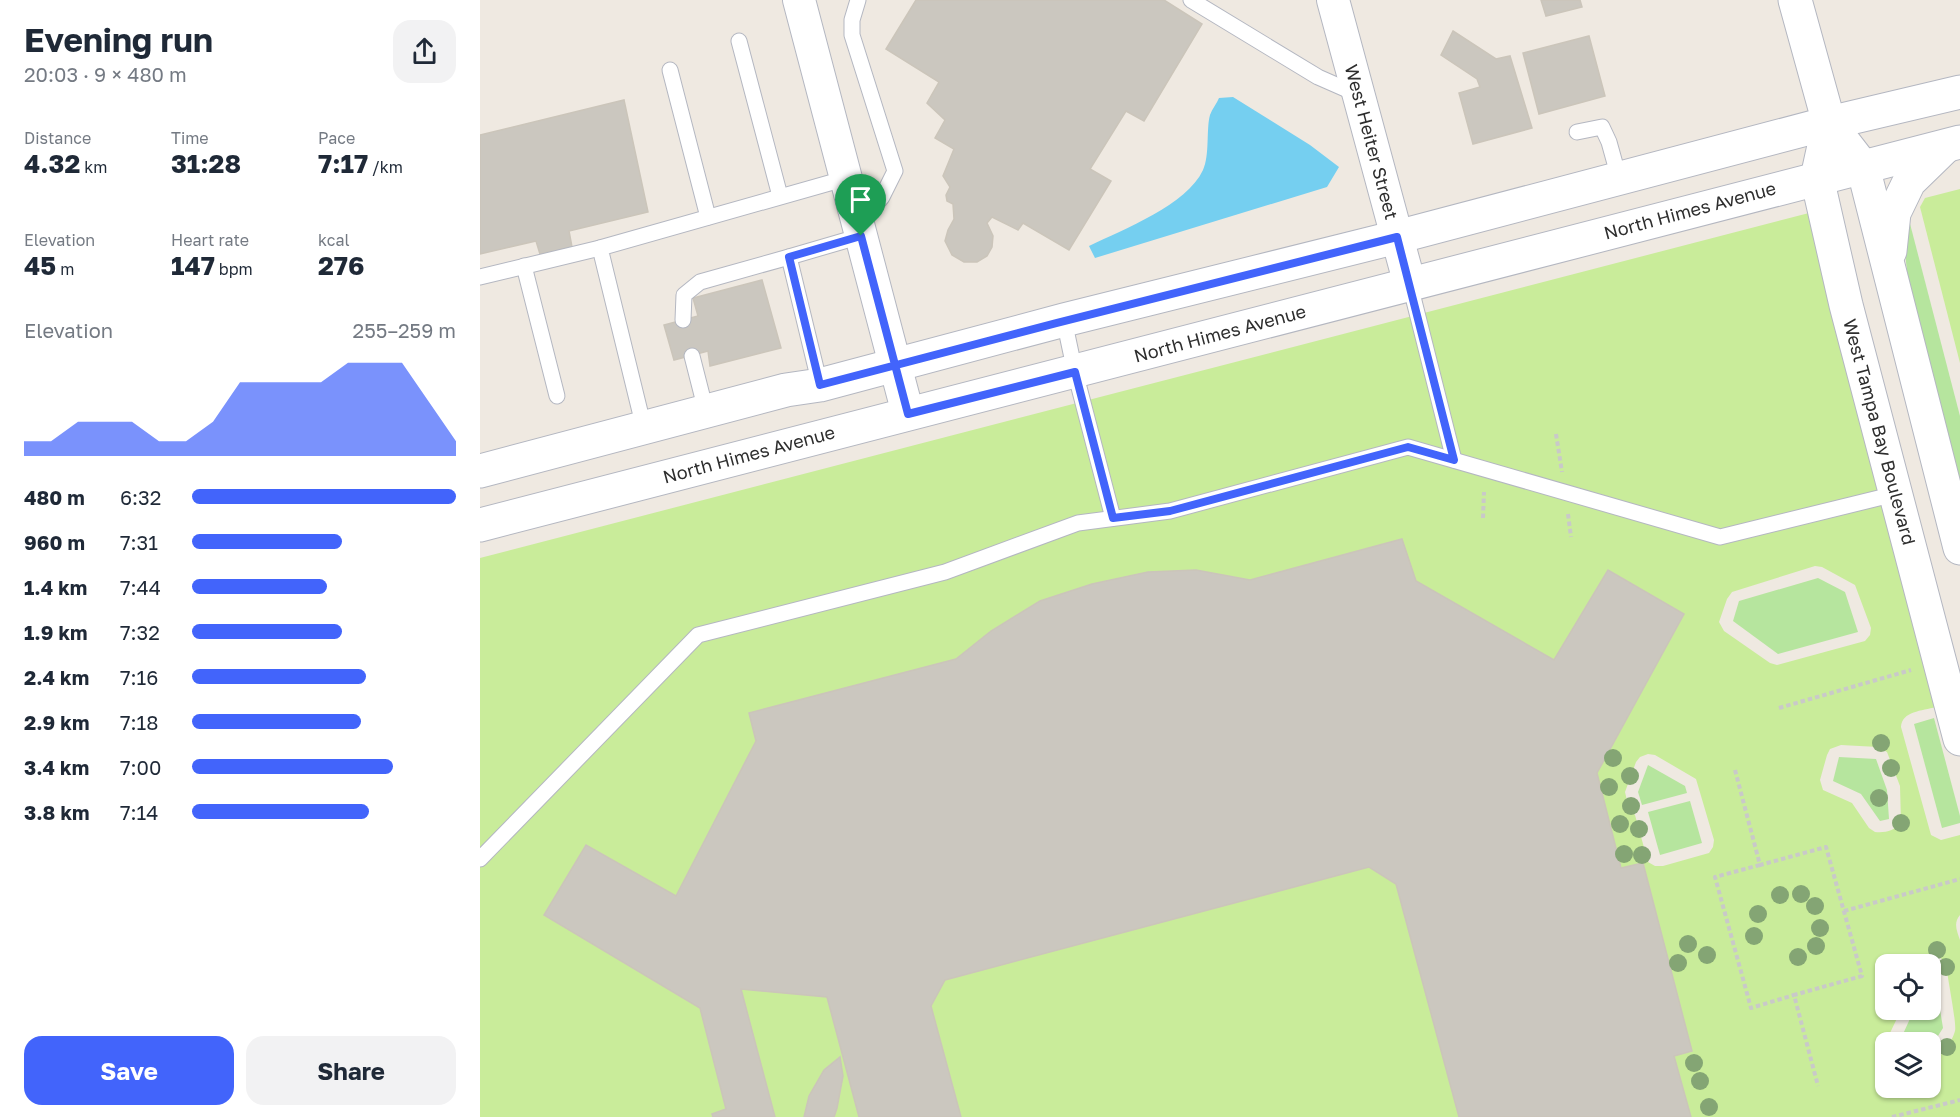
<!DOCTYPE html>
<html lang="en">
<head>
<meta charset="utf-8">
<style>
	:root { --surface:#fff; --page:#f2f2f3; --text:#1f2937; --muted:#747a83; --accent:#4264fb }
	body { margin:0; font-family:"Golos Text",sans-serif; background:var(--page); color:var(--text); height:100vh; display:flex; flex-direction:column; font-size:22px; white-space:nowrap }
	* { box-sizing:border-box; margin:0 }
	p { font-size:20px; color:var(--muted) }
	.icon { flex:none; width:33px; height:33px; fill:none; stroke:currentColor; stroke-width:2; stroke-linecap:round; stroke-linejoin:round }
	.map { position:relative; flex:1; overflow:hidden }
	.details { display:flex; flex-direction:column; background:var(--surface); width:480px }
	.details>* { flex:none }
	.fabs { position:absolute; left:1395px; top:954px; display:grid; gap:12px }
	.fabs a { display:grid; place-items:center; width:66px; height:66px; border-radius:12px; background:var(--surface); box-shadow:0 2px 4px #0004; font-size:30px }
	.pin { position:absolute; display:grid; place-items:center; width:51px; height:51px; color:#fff; margin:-62px -26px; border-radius:50% 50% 50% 0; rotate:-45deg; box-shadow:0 0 6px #0007 }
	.pin .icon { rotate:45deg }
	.round { display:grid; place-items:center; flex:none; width:63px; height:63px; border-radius:18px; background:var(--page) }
	.overview { display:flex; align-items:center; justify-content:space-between; height:102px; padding:0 24px }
	h1 { font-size:33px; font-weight:700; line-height:45px }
	.stats { display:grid; grid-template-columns:repeat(3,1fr); gap:9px; height:102px; padding:6px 24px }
	.stats div { display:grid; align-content:center }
	.stats b { font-size:26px; font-weight:700 }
	.stats small { font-size:16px; font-weight:400 }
	.stats p { font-size:16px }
	.chart { height:168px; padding:12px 24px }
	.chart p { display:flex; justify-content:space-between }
	.chart svg { width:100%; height:108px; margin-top:6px; fill:var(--accent); opacity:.7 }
	.button { display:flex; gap:12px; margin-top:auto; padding:12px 24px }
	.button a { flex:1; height:69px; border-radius:18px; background:var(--accent); color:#fff; font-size:24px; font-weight:700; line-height:69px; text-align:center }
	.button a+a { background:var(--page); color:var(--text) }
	ul { padding:0 24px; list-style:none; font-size:20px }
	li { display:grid; grid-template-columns:96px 72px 1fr; align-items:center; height:45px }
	li i { height:15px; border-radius:8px; background:var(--accent) }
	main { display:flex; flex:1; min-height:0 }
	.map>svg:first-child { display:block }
</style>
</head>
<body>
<main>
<section class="details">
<div class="overview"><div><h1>Evening run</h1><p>20:03 · 9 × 480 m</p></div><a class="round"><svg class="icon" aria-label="share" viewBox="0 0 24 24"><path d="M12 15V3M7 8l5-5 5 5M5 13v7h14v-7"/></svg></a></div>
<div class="stats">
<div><p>Distance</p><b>4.32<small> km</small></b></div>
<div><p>Time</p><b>31:28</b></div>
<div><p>Pace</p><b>7:17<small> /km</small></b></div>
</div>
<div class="stats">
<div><p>Elevation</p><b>45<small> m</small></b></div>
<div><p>Heart rate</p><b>147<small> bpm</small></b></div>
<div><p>kcal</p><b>276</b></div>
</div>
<div class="chart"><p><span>Elevation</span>255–259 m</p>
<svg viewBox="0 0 160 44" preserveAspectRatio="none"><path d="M0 44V38L10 38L20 30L30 30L40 30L50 38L60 38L70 30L80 14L90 14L100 14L110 14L120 6L130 6L140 6L150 22L160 38V44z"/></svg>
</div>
<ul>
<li><b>480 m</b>6:32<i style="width:100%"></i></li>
<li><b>960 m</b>7:31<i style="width:57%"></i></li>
<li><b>1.4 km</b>7:44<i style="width:51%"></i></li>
<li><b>1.9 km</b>7:32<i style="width:57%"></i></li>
<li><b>2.4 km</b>7:16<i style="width:66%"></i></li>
<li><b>2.9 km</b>7:18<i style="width:64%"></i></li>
<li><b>3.4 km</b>7:00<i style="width:76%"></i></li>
<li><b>3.8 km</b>7:14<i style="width:67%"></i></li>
</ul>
<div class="button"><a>Save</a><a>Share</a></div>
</section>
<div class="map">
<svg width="1480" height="1117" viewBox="0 0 1480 1117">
	<rect width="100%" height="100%" fill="#efe9e1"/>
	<g fill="#b6e59e">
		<polygon points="1428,216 1480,416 1480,488 1429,289 1424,244"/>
		<polygon points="1338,578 1365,592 1378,632 1298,654 1253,621 1259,601"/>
		<polygon points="1454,718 1480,816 1480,823 1462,828 1434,724"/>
		<polygon points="1359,757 1396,759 1407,790 1409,819 1400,821 1381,794 1353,781"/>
		<polygon points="1168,765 1205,786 1207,793 1162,805 1158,792"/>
		<polygon points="1210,801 1222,843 1180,855 1168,812"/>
		<polygon points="1453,966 1463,1028 1451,1047 1450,1042 1425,1042 1423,1034 1434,1010 1450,1010 1451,967"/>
	</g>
	<g fill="#c9ec9a" fill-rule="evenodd">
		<polygon points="1480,189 1480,363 1440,207 1445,198"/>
		<path d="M1329,213L1456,707C1442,711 1422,711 1421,727L1451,835L1461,840L1480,835V915C1473,923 1477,931 1480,940V1117H0V558ZM1335,566L1342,567L1375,585L1391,628L1390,635L1385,641L1297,665L1290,663L1244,631L1239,622L1247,599L1252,592ZM1361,745L1398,747L1407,752L1420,786L1421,822C1415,831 1405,833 1395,832L1389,828L1372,803L1343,790L1340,780L1347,755L1350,749ZM1168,754L1175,755L1216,779L1234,840L1233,847L1229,853L1183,866H1175L1168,862L1155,815L1149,809L1145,792L1156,762L1160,757ZM1450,955H1458L1466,964C1467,975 1477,1024 1475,1031C1472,1042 1462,1056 1451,1059L1450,1088H1406V1042H1412L1410,1033L1421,1010H1406V964C1424,964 1433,959 1450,955Z"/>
	</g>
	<path fill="#75cff0" d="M753,97L830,145L859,167L847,187L615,258L609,246C644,229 707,205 723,170C730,155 726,129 730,115C732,109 737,103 739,98Z"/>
	<g fill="#cbc7bf" stroke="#cbc5ba" stroke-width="1.5">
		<polygon points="436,0 684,0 722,24 664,121 646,111 610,169 631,181 589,250 543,223 538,230 512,217 507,223 513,236 512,247 507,256 497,262 484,262 472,255 465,241 468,230 474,219 473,204 467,201 466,195 470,187 463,176 474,149 455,138 465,120 447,103 459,82 406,49"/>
		<polygon points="1061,0 1100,0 1102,7 1066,16"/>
		<polygon points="973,31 1016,59 1030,56 1052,128 993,144 979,93 1000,87 997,79 961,55"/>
		<polygon points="1109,36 1125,96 1059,114 1043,53"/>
		<polygon points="144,100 168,212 89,231 92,247 60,254 56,241 0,254 0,135"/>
		<polygon points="282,280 301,348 230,366 228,351 194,360 184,325 218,316 213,298"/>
		<polygon points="922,539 936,581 1074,660 1128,570 1204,614 1117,773 1141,868 1163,863 1212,1051 1194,1056 1211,1117 979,1117 916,884 889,867 465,980 451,1006 481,1117 379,1117 347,997 261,989 295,1117 233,1117 232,1114 246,1109 220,1008 64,915 106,845 196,896 276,741 269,713 476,659 511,631 560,601 612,584 668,572 716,570 770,580"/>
		<polygon points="360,1057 363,1076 357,1108 354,1117 324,1117 329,1096 344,1070"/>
	</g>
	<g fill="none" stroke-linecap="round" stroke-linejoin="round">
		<g stroke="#b4b7c1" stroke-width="17">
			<g id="lane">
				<polyline points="378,0 372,20 372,35 415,171 402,197 379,225"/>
				<polyline points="711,0 838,77 879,95"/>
				<polyline points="259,41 300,196"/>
				<polyline points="190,70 228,217"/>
				<polyline points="1097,132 1122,127 1129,142 1139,178"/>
				<polyline points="44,266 77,396"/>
				<polyline points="0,277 120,248"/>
				<polyline points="930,285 974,460"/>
				<polyline points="203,320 204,295 220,282 309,257"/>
				<polyline points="584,320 595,372 633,518"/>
				<polyline points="212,356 226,411"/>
				<polyline points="340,385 309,257 381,236"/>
				<polyline points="164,428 120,248 367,178"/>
				<polyline points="0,859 218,635 465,572 598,523 690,511 928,447 1240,537 1415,494"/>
			</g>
		</g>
		<g stroke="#b4b7c1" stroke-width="34">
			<g id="street">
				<polyline points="319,0 428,414"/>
				<polyline points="853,0 930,285"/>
			</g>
		</g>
		<g stroke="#b4b7c1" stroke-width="35">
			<g id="secondary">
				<polyline points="1315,0 1349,123 1383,167 1480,548"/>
				<polyline points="1349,123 1337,178 1366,305 1480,739"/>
				<polyline points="1410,251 1414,213 1429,182 1464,148"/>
				<polyline points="0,471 306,390 340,385 584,320 917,237 1349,123 1480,92"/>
				<polyline points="0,525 1480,142"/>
			</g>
		</g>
		<g stroke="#c9c9c9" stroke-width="4" stroke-dasharray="4.5 3" stroke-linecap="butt">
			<polyline points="1076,434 1082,472"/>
			<polyline points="1088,514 1091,537"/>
			<polyline points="1003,518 1004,492"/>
			<polyline points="1299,708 1431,670"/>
			<polyline points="1255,770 1280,865 1346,847 1382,976 1314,995 1338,1086"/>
			<polyline points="1280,865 1235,877 1271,1008 1314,995"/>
			<polyline points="1364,911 1480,879"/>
			<polyline points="1412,1117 1480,1100"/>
		</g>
		<use href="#lane" stroke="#fff" stroke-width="15"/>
		<use href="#street" stroke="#fff" stroke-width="32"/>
		<use href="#secondary" stroke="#fff" stroke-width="33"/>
	</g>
	<g fill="#84a574">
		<circle cx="1401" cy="743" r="9"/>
		<circle cx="1133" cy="758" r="9"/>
		<circle cx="1411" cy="768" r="9"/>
		<circle cx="1150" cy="776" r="9"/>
		<circle cx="1129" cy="787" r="9"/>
		<circle cx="1399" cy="798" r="9"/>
		<circle cx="1151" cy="806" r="9"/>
		<circle cx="1421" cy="823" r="9"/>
		<circle cx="1140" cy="824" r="9"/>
		<circle cx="1159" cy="829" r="9"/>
		<circle cx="1144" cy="854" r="9"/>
		<circle cx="1162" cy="855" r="9"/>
		<circle cx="1321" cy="894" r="9"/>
		<circle cx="1300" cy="895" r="9"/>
		<circle cx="1335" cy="906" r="9"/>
		<circle cx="1278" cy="914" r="9"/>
		<circle cx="1340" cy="928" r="9"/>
		<circle cx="1274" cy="936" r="9"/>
		<circle cx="1208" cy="944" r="9"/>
		<circle cx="1336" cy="946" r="9"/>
		<circle cx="1457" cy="950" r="9"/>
		<circle cx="1227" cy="955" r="9"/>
		<circle cx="1318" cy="957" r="9"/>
		<circle cx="1198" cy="963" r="9"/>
		<circle cx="1466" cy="967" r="9"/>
		<circle cx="1467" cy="1047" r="9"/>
		<circle cx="1214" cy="1063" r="9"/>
		<circle cx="1220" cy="1081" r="9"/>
		<circle cx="1229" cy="1107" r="9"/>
	</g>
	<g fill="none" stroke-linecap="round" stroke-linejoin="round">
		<g stroke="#fff" stroke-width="12">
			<path id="route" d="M381,236L428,414L595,372L633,518L690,511L928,447L974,460L917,237C724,285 532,334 340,385L309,257L381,236"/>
		</g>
		<use href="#route" stroke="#4264fb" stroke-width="8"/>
	</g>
	<g text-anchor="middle" stroke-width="6" stroke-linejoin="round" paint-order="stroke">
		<g font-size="18" fill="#2e2e2e" stroke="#fff">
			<text transform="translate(891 142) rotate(75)" y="6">West Heiter Street</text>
			<text transform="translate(1210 211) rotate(-15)" y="6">North Himes Avenue</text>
			<text transform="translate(740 334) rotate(-15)" y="6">North Himes Avenue</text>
			<text transform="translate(1399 432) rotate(75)" y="6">West Tampa Bay Boulevard</text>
			<text transform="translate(269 455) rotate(-15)" y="6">North Himes Avenue</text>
		</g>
	</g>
</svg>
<div class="fabs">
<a><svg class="icon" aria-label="locate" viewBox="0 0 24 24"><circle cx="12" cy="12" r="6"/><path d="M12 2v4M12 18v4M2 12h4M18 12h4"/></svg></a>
<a><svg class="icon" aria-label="layers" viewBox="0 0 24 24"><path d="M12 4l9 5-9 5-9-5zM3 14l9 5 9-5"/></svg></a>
</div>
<div class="pin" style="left:381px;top:236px;background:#1e9e55"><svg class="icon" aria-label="arrive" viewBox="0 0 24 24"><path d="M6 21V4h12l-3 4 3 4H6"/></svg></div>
</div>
</main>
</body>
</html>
